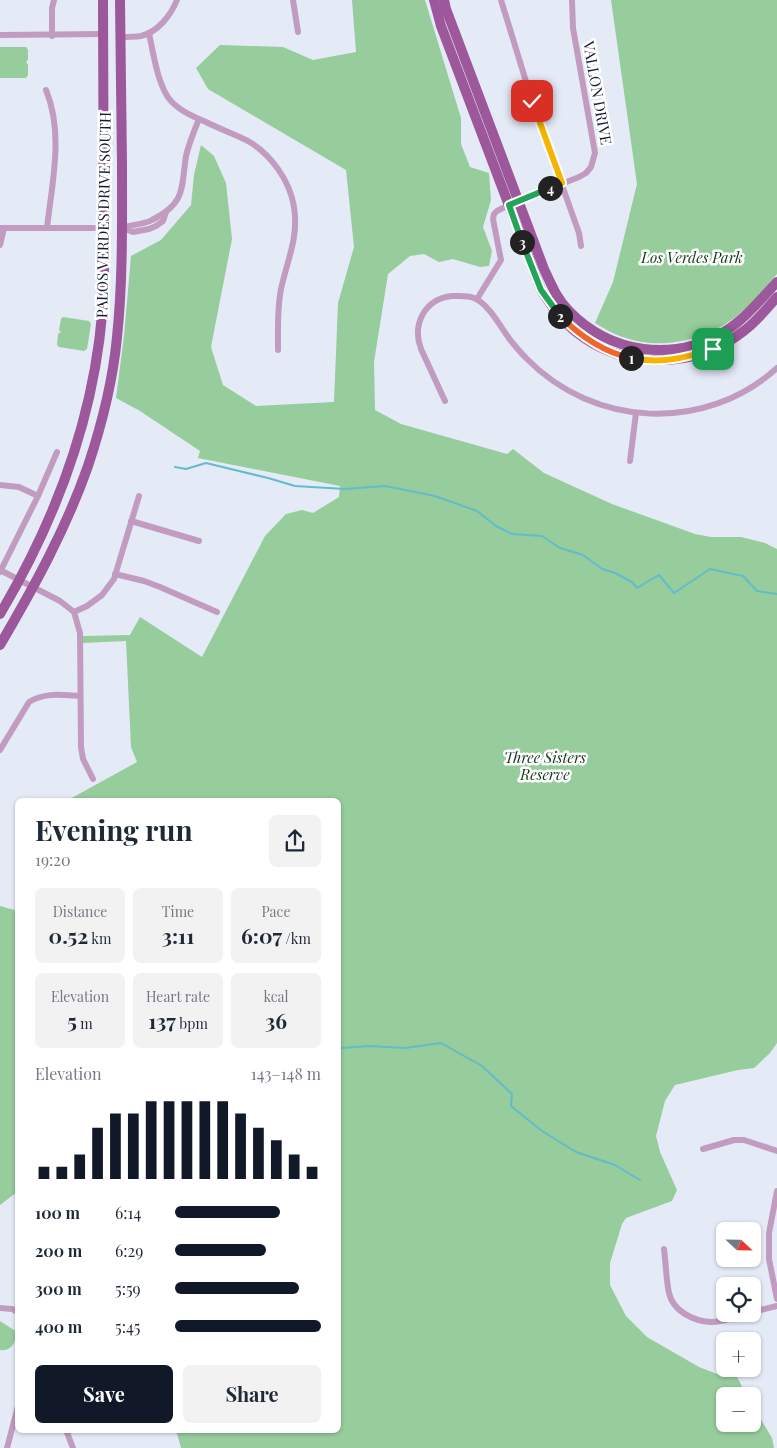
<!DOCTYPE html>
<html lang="en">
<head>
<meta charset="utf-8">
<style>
	:root { --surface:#fff; --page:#f2f2f3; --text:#1f2937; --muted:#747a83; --accent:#111827 }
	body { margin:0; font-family:"Playfair Display",serif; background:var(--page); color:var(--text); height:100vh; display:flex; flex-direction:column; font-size:19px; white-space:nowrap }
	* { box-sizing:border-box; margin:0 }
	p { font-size:16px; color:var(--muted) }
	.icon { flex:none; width:28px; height:28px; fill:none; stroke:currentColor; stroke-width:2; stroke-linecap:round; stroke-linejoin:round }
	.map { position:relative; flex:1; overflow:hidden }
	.sheet { position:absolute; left:15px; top:798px; width:326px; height:635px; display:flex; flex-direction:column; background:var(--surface); border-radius:8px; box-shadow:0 1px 4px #0004 }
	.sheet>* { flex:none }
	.needle { width:32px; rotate:112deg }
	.fabs { position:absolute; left:716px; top:1222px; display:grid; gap:10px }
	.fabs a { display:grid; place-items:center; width:45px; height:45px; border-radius:8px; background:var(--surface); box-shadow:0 1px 4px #0004; font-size:25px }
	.pin { position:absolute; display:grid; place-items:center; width:42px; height:42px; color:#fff; margin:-21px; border-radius:10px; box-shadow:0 2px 8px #0006 }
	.km { position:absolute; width:25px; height:25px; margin:-12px; border-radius:50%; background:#222; color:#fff; font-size:14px; line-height:25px; text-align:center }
	.round { display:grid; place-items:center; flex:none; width:52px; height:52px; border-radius:8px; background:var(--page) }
	.headline { display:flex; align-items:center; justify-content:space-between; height:85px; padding:0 20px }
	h1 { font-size:28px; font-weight:700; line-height:38px }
	.metrics { display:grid; grid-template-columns:repeat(3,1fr); gap:8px; height:85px; padding:5px 20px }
	.metrics div { display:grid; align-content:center; border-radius:8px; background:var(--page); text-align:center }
	.metrics b { font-size:21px; font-weight:700 }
	.metrics small { font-size:14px; font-weight:400 }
	.metrics p { font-size:14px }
	.chart { height:140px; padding:10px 20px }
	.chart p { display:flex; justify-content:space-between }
	.chart svg { width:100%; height:90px; margin-top:5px; stroke:var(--accent); stroke-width:6 }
	.cta { display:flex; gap:10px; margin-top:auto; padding:10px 20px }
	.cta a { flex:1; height:58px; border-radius:8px; background:var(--accent); color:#fff; font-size:20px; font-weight:700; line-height:58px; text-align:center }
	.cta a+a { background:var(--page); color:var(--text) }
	ul { padding:0 20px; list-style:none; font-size:16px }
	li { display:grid; grid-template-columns:80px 60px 1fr; align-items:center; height:38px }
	li i { height:12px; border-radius:6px; background:var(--accent) }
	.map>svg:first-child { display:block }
</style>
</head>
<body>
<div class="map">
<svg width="777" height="1448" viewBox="0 0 777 1448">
	<rect width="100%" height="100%" fill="#e5eaf7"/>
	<g fill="#97cc9d">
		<polygon points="352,0 425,0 461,118 461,144 470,167 489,173 491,200 483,227 492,251 489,266 480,267 453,259 439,262 424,254 410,256 388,274 374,362 375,410 401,424 507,454 513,449 544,473 612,504 695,534 711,537 741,537 765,543 777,549 777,1043 770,1053 754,1068 738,1070 675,1085 665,1101 656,1136 660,1152 677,1190 672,1201 626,1218 622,1224 610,1263 610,1285 626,1316 647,1337 699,1367 725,1377 736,1375 747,1396 725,1396 725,1424 752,1424 753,1406 772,1438 774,1448 181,1448 176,1430 339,1430 339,800 68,800 137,762 131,747 126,641 83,643 83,636 130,635 140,617 202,657 265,536 286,514 302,510 313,513 339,497 340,486 198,458 200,451 140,411 116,398 124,336 131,256 161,240 191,205 194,175 201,145 214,156 226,183 232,239 211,347 223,385 256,406 334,402 338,303 354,247 346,170 208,89 196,68 220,45 283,47 313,60 356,52"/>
		<path d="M611,0H777V274C765,287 754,302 740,313C711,339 663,351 626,338C615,335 605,329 595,323L613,282L637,184Z"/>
		<polygon points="0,47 26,47 28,50 28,60 26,62 28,65 28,75 26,78 0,78"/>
		<polygon points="63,317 89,321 91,324 87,349 84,351 59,347 57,345 58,334 61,332 59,330 61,319"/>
		<polygon points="0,906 18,911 17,1192 0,1205"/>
		<path d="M0,1321L17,1332C16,1342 11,1352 0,1350Z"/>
	</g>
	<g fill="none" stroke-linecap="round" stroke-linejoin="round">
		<g stroke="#62bcca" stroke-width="2">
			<polyline points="175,467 186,469 206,463 268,478 295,486 345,489 385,486 435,496 477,511 496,526 512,534 542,536 560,548 583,555 602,569 615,573 632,582 637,588 659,575 674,593 710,569 743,576 757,591 777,594"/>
			<polyline points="339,1046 342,1048 369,1046 405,1048 441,1043 482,1066 512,1094 511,1106 542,1131 576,1152 615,1165 640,1180"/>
		</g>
		<g stroke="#c29cc0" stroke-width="6">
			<polyline points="293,0 298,32"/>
			<polyline points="501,0 532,101 579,233 581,246"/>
			<path d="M149,33C153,52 158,87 171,101C180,111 194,117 206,122C220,129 234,134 248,141C271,154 290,181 294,207C299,237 287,261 281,289C277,309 278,330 278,350"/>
			<polyline points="0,35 103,34"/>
			<polyline points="52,36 52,8 54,0"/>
			<path d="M120,37C127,37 134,37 141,36C158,32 171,15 177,0"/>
			<path d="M46,90C64,133 52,183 47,228"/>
			<polyline points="0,228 104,228"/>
			<path d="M122,228C132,224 143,225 152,220C186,203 181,189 186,156C189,143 194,131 199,119"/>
			<polyline points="122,228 133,232 149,229 156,226 163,221 166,212"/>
			<polyline points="0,245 4,228"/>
			<polyline points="477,299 501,260 493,219 494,214 497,211 509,205 579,177 586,173 591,167 595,153 573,28 572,0"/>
			<path d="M445,401L421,349C412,325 424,299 452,296C460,296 467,295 474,298C489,304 501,328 511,341C516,347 521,353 526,358C594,428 705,433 777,368"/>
			<polyline points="630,461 636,413"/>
			<polyline points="0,485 19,487 38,496"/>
			<polyline points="131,521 199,541"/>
			<polyline points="0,570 60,601 74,612 80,633 81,747 83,759 93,779"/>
			<polyline points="0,572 38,496 57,452"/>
			<polyline points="115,574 144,581 160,587 217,612"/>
			<polyline points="74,612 87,606 102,595 114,579 139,496"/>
			<path d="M0,750L29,702C45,692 62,695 80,696"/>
			<polyline points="703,1149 734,1140 744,1140 777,1151"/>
			<polyline points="777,1191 769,1233 769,1259 777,1299"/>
			<path d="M664,1249C666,1264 666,1279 669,1293C673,1311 693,1321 711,1322C723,1322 735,1317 746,1314"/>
			<polyline points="0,1308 12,1309 18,1312"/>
			<polyline points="752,1312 777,1306"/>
			<polyline points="66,1430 73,1448"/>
			<polyline points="7,1448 18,1406"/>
		</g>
		<g stroke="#9d589b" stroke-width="10">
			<path d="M434,0L441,26L541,290C551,305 561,320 575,331C624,371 696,369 745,330C757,321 767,308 777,297"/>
			<path d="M444,0L446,9L544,269C551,284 557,299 569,311C611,354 673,362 724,332C745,319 761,299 777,282"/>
			<path d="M0,614C60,513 100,402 104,283L103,0"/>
			<path d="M0,645C34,587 66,529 88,466C102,424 113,380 117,337C123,280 122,223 122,166C121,111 121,55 120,0"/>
		</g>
	</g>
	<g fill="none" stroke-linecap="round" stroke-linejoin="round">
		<g stroke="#fff" stroke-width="10">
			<path id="split-1" d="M631,358C661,364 685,358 713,349"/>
		</g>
		<g stroke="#fff" stroke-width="10">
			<path id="split-2" d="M560,316C580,336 603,352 631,358"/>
		</g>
		<g stroke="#fff" stroke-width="10">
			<polyline id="split-3" points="522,242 541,290 560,316"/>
		</g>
		<g stroke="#fff" stroke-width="10">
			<polyline id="split-4" points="522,242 509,205 550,188"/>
		</g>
		<g stroke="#fff" stroke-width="10">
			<polyline id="split-5" points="532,101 562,183 550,188"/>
		</g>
		<use href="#split-1" stroke="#f5b400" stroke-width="6"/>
		<use href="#split-2" stroke="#f0652b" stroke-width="6"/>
		<use href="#split-3" stroke="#22a559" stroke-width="6"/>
		<use href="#split-4" stroke="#22a559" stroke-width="6"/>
		<use href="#split-5" stroke="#f5b400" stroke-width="6"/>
	</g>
	<g text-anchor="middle" stroke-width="5" stroke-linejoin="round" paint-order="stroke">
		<g font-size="15" fill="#151d35" stroke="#fff">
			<text transform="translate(597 93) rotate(80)" y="5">VALLON DRIVE</text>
			<text transform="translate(104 215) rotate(-89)" y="5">PALOS VERDES DRIVE SOUTH</text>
		</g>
		<g font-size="15" font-style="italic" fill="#103819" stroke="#fff">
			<text x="692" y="263">Los Verdes Park</text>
			<text x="545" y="763">Three Sisters<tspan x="545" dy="17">Reserve</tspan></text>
		</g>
	</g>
</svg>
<div class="fabs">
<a><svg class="needle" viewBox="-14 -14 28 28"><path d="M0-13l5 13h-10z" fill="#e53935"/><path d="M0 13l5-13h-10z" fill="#747a83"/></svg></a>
<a><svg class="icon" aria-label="locate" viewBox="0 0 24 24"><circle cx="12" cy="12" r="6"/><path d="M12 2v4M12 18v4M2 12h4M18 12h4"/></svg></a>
<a>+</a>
<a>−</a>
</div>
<div class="pin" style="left:713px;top:349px;background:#1e9e55"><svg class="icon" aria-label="arrive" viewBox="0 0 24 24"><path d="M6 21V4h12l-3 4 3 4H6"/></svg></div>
<div class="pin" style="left:532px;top:101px;background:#d93025"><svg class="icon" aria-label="check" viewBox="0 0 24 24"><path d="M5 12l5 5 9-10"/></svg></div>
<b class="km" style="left:631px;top:358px">1</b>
<b class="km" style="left:560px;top:316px">2</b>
<b class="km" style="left:522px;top:242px">3</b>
<b class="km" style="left:550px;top:188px">4</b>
<section class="sheet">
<div class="headline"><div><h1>Evening run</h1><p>19:20</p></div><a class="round"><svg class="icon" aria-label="share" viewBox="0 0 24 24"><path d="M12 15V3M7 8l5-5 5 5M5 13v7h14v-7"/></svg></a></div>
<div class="metrics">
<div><p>Distance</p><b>0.52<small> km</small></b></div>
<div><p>Time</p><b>3:11</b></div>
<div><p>Pace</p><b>6:07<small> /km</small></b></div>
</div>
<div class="metrics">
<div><p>Elevation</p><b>5<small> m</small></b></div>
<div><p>Heart rate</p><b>137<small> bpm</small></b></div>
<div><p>kcal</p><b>36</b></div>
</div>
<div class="chart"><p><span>Elevation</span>143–148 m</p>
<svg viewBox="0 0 160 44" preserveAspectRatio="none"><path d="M5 44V38M15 44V38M25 44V32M35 44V19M45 44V12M55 44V12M65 44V6M75 44V6M85 44V6M95 44V6M105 44V6M115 44V12M125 44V19M135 44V25M145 44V32M155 44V38"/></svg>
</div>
<ul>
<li><b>100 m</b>6:14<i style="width:72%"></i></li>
<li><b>200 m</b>6:29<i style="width:62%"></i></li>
<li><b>300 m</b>5:59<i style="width:85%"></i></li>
<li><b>400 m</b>5:45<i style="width:100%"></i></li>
</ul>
<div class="cta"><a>Save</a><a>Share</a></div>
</section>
</div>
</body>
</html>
